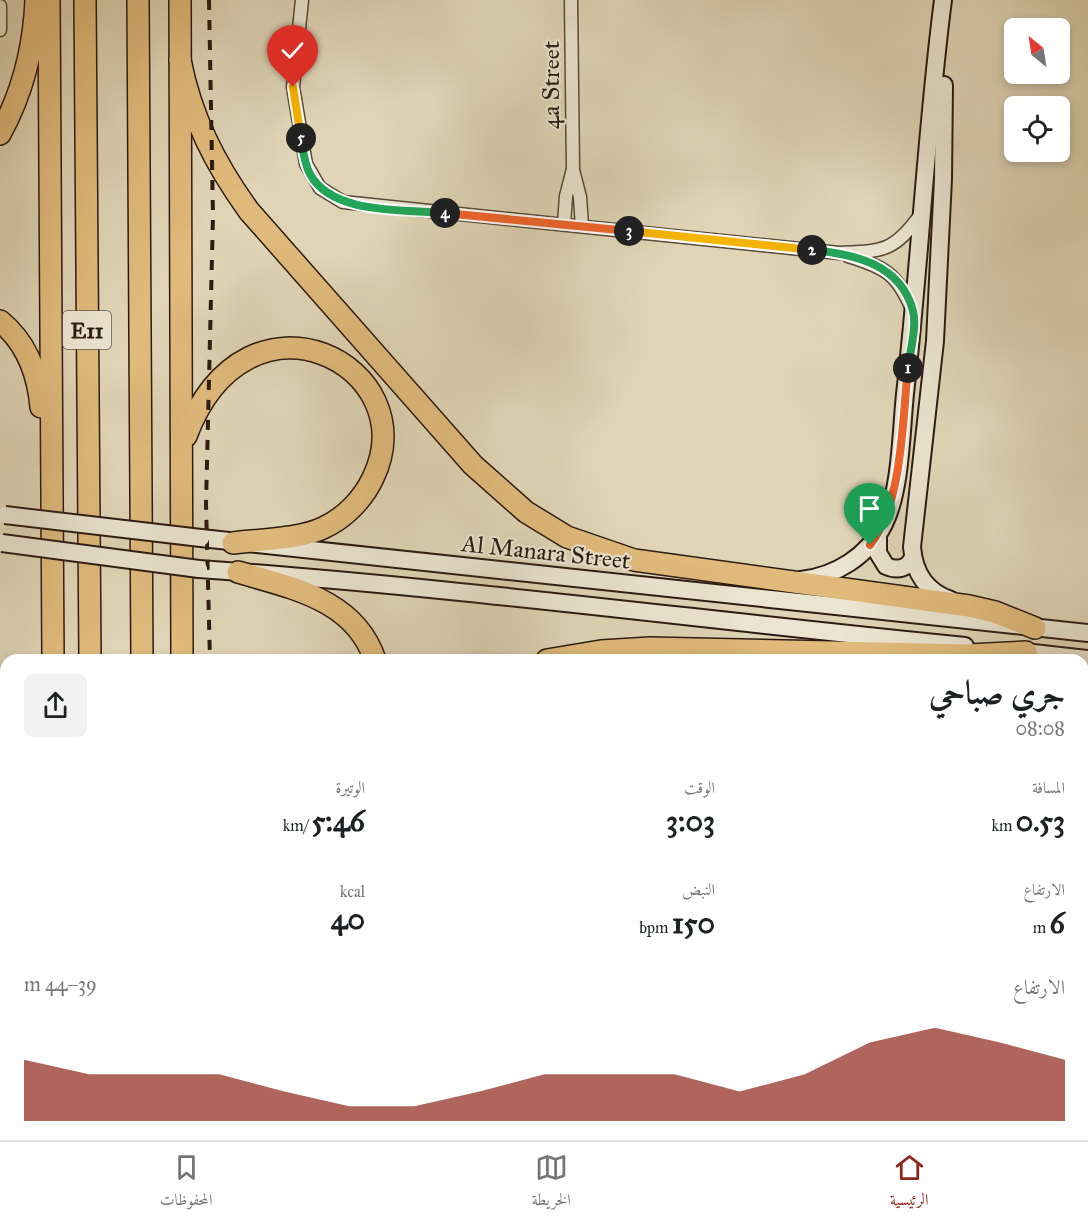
<!DOCTYPE html>
<html lang="ar">
<head>
<meta charset="utf-8">
<style>
	:root { --surface:#fff; --page:#f2f2f2; --text:#202124; --muted:#757577; --line:#e0e0e0; --accent:#8f2418 }
	body { margin:0; font-family:"IM FELL Great Primer",Amiri,serif; background:var(--page); color:var(--text); direction:rtl; height:100vh; display:flex; flex-direction:column; font-size:22px; white-space:nowrap }
	* { box-sizing:border-box; margin:0 }
	p { font-size:20px; color:var(--muted) }
	.icon { flex:none; width:33px; height:33px; fill:none; stroke:currentColor; stroke-width:2; stroke-linecap:round; stroke-linejoin:round }
	.map { position:relative; flex:1; overflow:hidden; direction:ltr }
	.panel { position:absolute; left:0px; top:654px; width:1089px; height:486px; display:flex; flex-direction:column; background:var(--surface); border-radius:18px 18px 0 0; box-shadow:0 3px 9px #0003; direction:rtl }
	.panel>* { flex:none }
	.needle { width:39px; rotate:330deg }
	.tools { position:absolute; left:1004px; top:18px; display:grid; gap:12px }
	.tools a { display:grid; place-items:center; width:66px; height:66px; border-radius:9px; background:var(--surface); box-shadow:0 3px 9px #0003; font-size:30px }
	.pin { position:absolute; display:grid; place-items:center; width:51px; height:51px; color:#fff; margin:-62px -26px; border-radius:50% 50% 50% 0; rotate:-45deg; box-shadow:0 0 6px #0007 }
	.pin .icon { rotate:45deg }
	.km { position:absolute; width:30px; height:30px; margin:-15px; border-radius:50%; background:#222; color:#fff; font-size:16px; line-height:30px; text-align:center }
	.round { display:grid; place-items:center; flex:none; width:63px; height:63px; border-radius:9px; background:var(--page) }
	.head { display:flex; align-items:center; justify-content:space-between; height:102px; padding:0 24px }
	h1 { font-size:33px; font-weight:800; line-height:45px }
	.stats { display:grid; grid-template-columns:repeat(3,1fr); gap:9px; height:102px; padding:6px 24px }
	.stats div { display:grid; align-content:center }
	.stats b { font-size:30px; font-weight:800 }
	.stats small { font-size:16px; font-weight:400 }
	.stats p { font-size:16px }
	.chart { height:168px; padding:12px 24px }
	.chart p { display:flex; justify-content:space-between }
	.chart svg { width:100%; height:108px; margin-top:6px; fill:var(--accent); opacity:.7 }
	.dock { display:flex; justify-content:space-around; align-items:center; height:84px; border-top:2px solid var(--line); background:var(--surface); font-size:16px; color:var(--muted) }
	.dock a { display:grid; justify-items:center; gap:3px }
	.dock .on { color:var(--accent) }
	.map>svg:first-child { display:block }
</style>
</head>
<body>
<div class="map">
<svg width="1088" height="1140" viewBox="0 0 1088 1140">
	<rect width="100%" height="100%" fill="#dfd5b6"/>
	<filter id="stains"><feTurbulence type="fractalNoise" baseFrequency=".00333" numOctaves="4"/><feColorMatrix values="0 0 0 0 .2 0 0 0 0 .09 0 0 0 0 .02 0 0 0 .5 -.17"/></filter>
	<radialGradient id="worn" r=".72"><stop offset=".6" stop-color="#630" stop-opacity="0"/><stop offset="1" stop-color="#630" stop-opacity=".3"/></radialGradient>
	<g fill="none" stroke-linecap="round" stroke-linejoin="round">
		<g stroke="#594a3b" stroke-width="15">
			<g id="street">
				<path d="M302,0L293,87L306,164L320,188L343,202L839,253C885,251 893,252 922,213"/>
				<polyline points="0,6 0,30"/>
				<polyline points="573,170 580,197 582,226"/>
				<polyline points="564,224 566,196 573,169 571,0"/>
				<path d="M848,256C887,268 897,274 913,311"/>
				<polyline points="595,1140 595,1134"/>
			</g>
		</g>
		<g stroke="#2c1b12" stroke-width="20">
			<g id="secondary">
				<path d="M944,85L943,179L935,341L912,547C914,572 926,592 951,600"/>
				<path d="M878,535V553L886,566C897,571 908,569 913,557"/>
				<polyline points="201,538 1088,633"/>
				<path d="M199,569C455,587 710,621 965,646"/>
				<path d="M801,580C836,576 868,556 884,524C901,490 901,433 905,394C920,263 926,131 943,0"/>
				<polyline points="1015,651 1088,659"/>
				<polyline points="826,1140 827,1134"/>
			</g>
		</g>
		<g stroke="#2c1b12" stroke-width="24">
			<g id="highway">
				<polyline points="49,0 53,660"/>
				<polyline points="85,0 90,660"/>
				<polyline points="138,0 142,660"/>
				<polyline points="180,0 182,660"/>
				<path d="M180,60C191,117 215,164 249,211L473,465L526,512L567,537L634,560L969,606L995,612L1035,628"/>
				<path d="M0,134C23,92 34,48 36,0"/>
				<path d="M0,321C27,343 38,373 41,407"/>
				<path d="M186,436C247,273 427,366 373,478C363,499 345,518 323,528C297,540 262,539 233,543"/>
				<path d="M238,572C291,588 355,599 375,660"/>
				<polyline points="547,660 601,651 650,648 968,655 1026,652"/>
				<polyline points="0,725 6,720"/>
				<polyline points="0,965 6,977"/>
				<polyline points="49,1134 50,1140"/>
				<polyline points="93,1134 93,1140"/>
				<polyline points="143,1134 143,1140"/>
				<polyline points="194,1140 194,1134"/>
			</g>
		</g>
		<use href="#street" stroke="#eae4d0" stroke-width="12"/>
		<use href="#secondary" stroke="#eae4d0" stroke-width="16"/>
		<use href="#highway" stroke="#e0ba7b" stroke-width="21"/>
		<g stroke="#2c1b12" stroke-width="4" stroke-dasharray="10 10" stroke-linecap="butt">
			<polyline points="209,0 213,215 206,504 210,660"/>
			<polyline points="214,1134 214,1140"/>
		</g>
		<g stroke="#2c1b12" stroke-width="20" stroke-linecap="butt">
			<g id="secondary-bridge">
				<polyline points="5,515 201,538"/>
				<polyline points="2,543 199,569"/>
			</g>
		</g>
		<use href="#secondary-bridge" stroke="#eae4d0" stroke-width="16"/>
	</g>
	<g fill="none" stroke-linecap="round" stroke-linejoin="round">
		<g stroke="#fff" stroke-width="12">
			<path id="split-1" d="M870,545C903,502 902,422 908,368"/>
		</g>
		<g stroke="#fff" stroke-width="12">
			<path id="split-2" d="M812,250C854,254 901,264 913,311C917,327 910,351 908,368"/>
		</g>
		<g stroke="#fff" stroke-width="12">
			<polyline id="split-3" points="629,231 812,250"/>
		</g>
		<g stroke="#fff" stroke-width="12">
			<polyline id="split-4" points="445,213 629,231"/>
		</g>
		<g stroke="#fff" stroke-width="12">
			<path id="split-5" d="M301,138C303,150 304,163 310,174C332,215 404,209 445,213"/>
		</g>
		<g stroke="#fff" stroke-width="12">
			<polyline id="split-6" points="293,87 301,138"/>
		</g>
		<use href="#split-1" stroke="#f0652b" stroke-width="8"/>
		<use href="#split-2" stroke="#22a559" stroke-width="8"/>
		<use href="#split-3" stroke="#f5b400" stroke-width="8"/>
		<use href="#split-4" stroke="#f0652b" stroke-width="8"/>
		<use href="#split-5" stroke="#22a559" stroke-width="8"/>
		<use href="#split-6" stroke="#f5b400" stroke-width="8"/>
	</g>
	<g text-anchor="middle" stroke-width="4.5" stroke-linejoin="round" paint-order="stroke">
		<rect fill="#eae4d0" stroke="#65574b" stroke-width="1.5" x="63" y="311" width="48" height="38" rx="4.5"/>
		<g font-size="22" font-weight="bold" fill="#2c1b12">
			<text x="87" y="338">E11</text>
		</g>
		<g font-size="24" fill="#2c1b12" stroke="#eae4d0">
			<text transform="translate(551 85) rotate(-90)" y="8">4a Street</text>
			<text transform="translate(546 552) rotate(6)" y="8">Al Manara Street</text>
		</g>
	</g>
	<rect width="100%" height="100%" filter="url(#stains)"/>
	<rect width="100%" height="100%" fill="url(#worn)"/>
</svg>
<div class="tools">
<a><svg class="needle" viewBox="-14 -14 28 28"><path d="M0-13l5 13h-10z" fill="#e53935"/><path d="M0 13l5-13h-10z" fill="#757577"/></svg></a>
<a><svg class="icon" aria-label="locate" viewBox="0 0 24 24"><circle cx="12" cy="12" r="6"/><path d="M12 2v4M12 18v4M2 12h4M18 12h4"/></svg></a>
</div>
<div class="pin" style="left:870px;top:545px;background:#1e9e55"><svg class="icon" aria-label="arrive" viewBox="0 0 24 24"><path d="M6 21V4h12l-3 4 3 4H6"/></svg></div>
<div class="pin" style="left:293px;top:87px;background:#d93025"><svg class="icon" aria-label="check" viewBox="0 0 24 24"><path d="M5 12l5 5 9-10"/></svg></div>
<b class="km" style="left:908px;top:368px">1</b>
<b class="km" style="left:812px;top:250px">2</b>
<b class="km" style="left:629px;top:231px">3</b>
<b class="km" style="left:445px;top:213px">4</b>
<b class="km" style="left:301px;top:138px">5</b>
<section class="panel">
<div class="head"><div><h1>جري صباحي</h1><p>08:08</p></div><a class="round"><svg class="icon" aria-label="share" viewBox="0 0 24 24"><path d="M12 15V3M7 8l5-5 5 5M5 13v7h14v-7"/></svg></a></div>
<div class="stats">
<div><p>المسافة</p><b>0.53<small> km</small></b></div>
<div><p>الوقت</p><b>3:03</b></div>
<div><p>الوتيرة</p><b>5:46<small> /km</small></b></div>
</div>
<div class="stats">
<div><p>الارتفاع</p><b>6<small> m</small></b></div>
<div><p>النبض</p><b>150<small> bpm</small></b></div>
<div><p>kcal</p><b>40</b></div>
</div>
<div class="chart"><p><span>الارتفاع</span>39–44 m</p>
<svg viewBox="0 0 160 44" preserveAspectRatio="none"><path d="M0 44V19L10 25L20 25L30 25L40 32L50 38L60 38L70 32L80 25L90 25L100 25L110 32L120 25L130 12L140 6L150 12L160 19V44z"/></svg>
</div>
</section>
</div>
<nav class="dock">
<a class="on"><svg class="icon" aria-label="home" viewBox="0 0 24 24"><path d="M3 11l9-7 9 7M6 9v11h12V9"/></svg>الرئيسية</a>
<a><svg class="icon" aria-label="map" viewBox="0 0 24 24"><path d="M3 6l6-2 6 2 6-2v14l-6 2-6-2-6 2zM9 4v14M15 6v14"/></svg>الخريطة</a>
<a><svg class="icon" aria-label="saved" viewBox="0 0 24 24"><path d="M7 4h10v16l-5-4-5 4z"/></svg>المحفوظات</a>
</nav>
</body>
</html>
